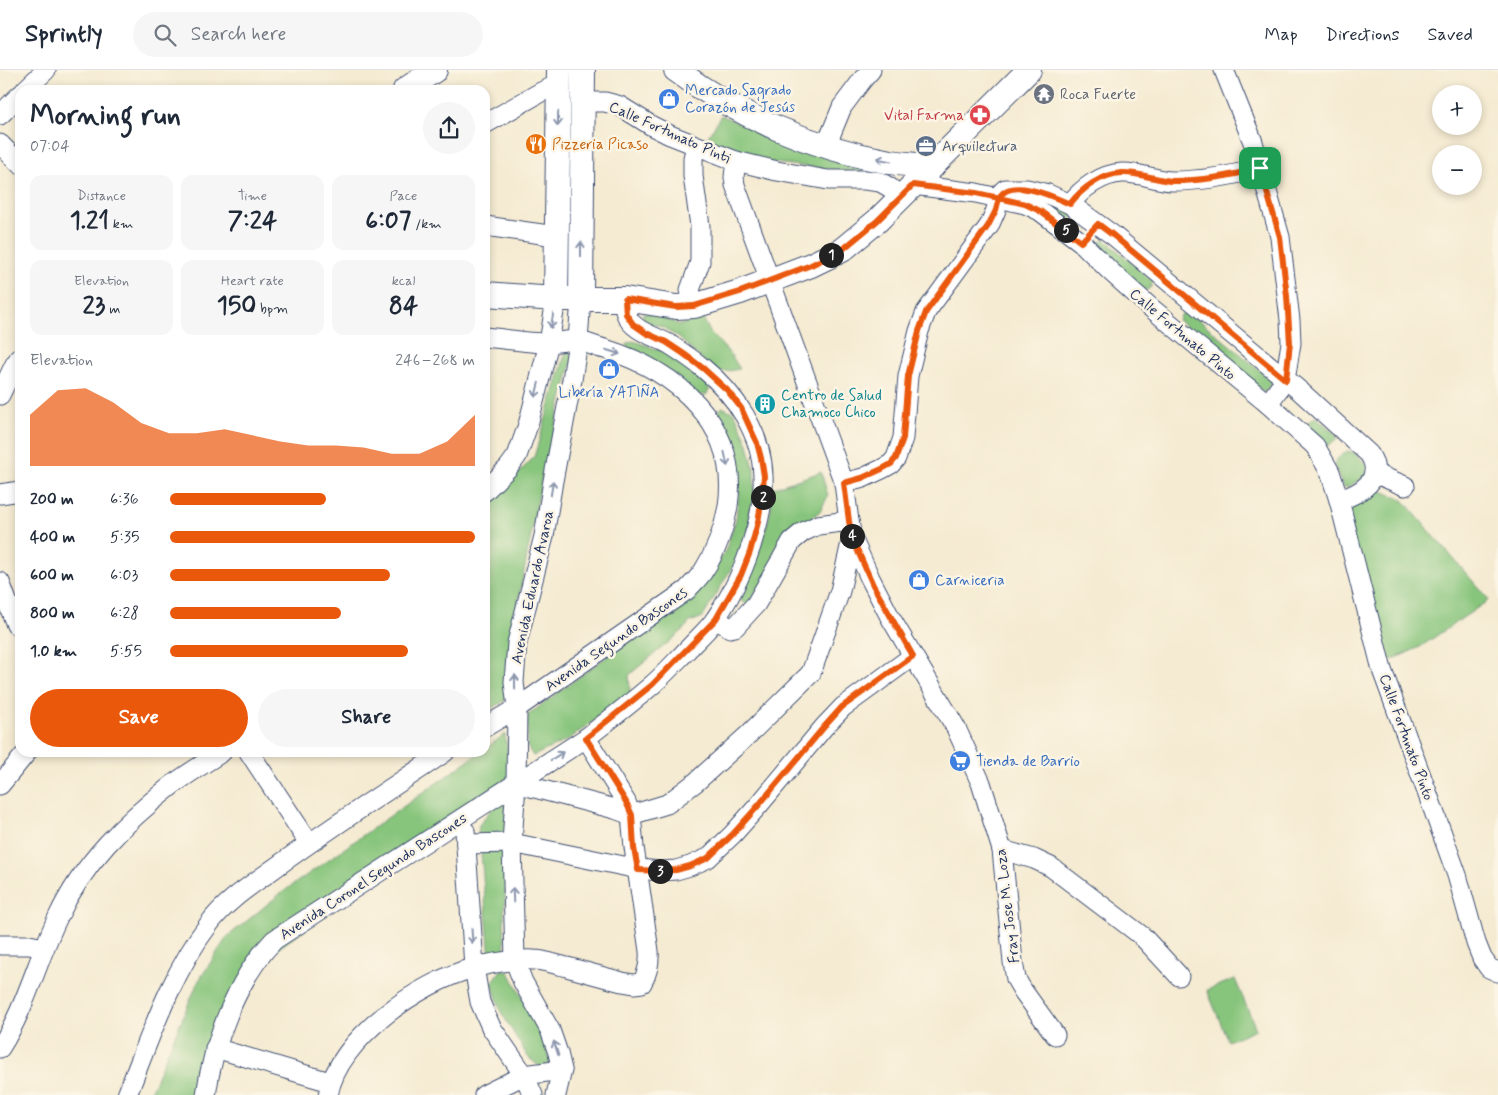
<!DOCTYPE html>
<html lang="en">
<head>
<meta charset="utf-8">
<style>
	:root { --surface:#fff; --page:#f6f6f7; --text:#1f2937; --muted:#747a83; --line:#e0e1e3; --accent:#ea580c }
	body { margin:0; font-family:Mynerve,sans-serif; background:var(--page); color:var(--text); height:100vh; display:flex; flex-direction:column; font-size:19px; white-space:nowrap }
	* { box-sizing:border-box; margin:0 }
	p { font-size:16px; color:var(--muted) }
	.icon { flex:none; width:28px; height:28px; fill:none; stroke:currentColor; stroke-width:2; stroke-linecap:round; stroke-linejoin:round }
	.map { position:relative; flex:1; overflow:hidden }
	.panel { position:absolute; left:15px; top:15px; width:475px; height:672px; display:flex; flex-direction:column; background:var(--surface); border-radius:15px; box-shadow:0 2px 8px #0003 }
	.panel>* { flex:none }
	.controls { position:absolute; left:1432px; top:15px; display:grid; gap:10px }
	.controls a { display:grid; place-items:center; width:50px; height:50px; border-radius:50%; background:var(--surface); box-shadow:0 2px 8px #0003; font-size:25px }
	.pin { position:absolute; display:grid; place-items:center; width:42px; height:42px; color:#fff; margin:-21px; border-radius:10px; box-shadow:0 2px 8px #0006 }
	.km { position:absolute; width:25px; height:25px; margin:-12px; border-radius:50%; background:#222; color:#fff; font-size:14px; line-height:25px; text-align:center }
	.round { display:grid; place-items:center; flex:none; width:52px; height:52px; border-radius:26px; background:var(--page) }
	.head { display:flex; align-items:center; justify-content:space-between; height:85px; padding:0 15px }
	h1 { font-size:28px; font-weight:700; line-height:38px }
	.stats { display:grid; grid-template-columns:repeat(3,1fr); gap:8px; height:85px; padding:5px 15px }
	.stats div { display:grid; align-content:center; border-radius:12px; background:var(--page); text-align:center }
	.stats b { font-size:25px; font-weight:700 }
	.stats small { font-size:14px; font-weight:400 }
	.stats p { font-size:14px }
	.chart { height:140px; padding:10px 15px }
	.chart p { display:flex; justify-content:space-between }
	.chart svg { width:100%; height:90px; margin-top:5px; fill:var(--accent); opacity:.7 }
	.primary-button { display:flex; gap:10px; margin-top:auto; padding:10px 15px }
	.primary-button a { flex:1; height:58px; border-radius:30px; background:var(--accent); color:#fff; font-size:20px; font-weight:700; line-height:58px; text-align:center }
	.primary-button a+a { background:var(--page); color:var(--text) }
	ul { padding:0 15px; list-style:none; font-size:16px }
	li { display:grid; grid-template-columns:80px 60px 1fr; align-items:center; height:38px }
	li i { height:12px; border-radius:6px; background:var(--accent) }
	header { display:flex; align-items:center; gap:30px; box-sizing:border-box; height:70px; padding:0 25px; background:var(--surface); border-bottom:1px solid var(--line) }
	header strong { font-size:24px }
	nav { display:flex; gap:28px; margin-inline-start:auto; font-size:18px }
	.search { width:350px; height:45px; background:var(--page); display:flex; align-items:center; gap:12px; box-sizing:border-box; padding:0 18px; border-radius:28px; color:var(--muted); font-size:19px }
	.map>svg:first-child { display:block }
</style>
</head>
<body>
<header>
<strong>Sprintly</strong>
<div class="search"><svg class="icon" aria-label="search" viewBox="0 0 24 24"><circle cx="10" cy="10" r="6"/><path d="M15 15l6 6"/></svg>Search here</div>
<nav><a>Map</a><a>Directions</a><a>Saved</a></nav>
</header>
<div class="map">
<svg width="1498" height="1025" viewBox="0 0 1498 1025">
	<rect width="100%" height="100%" fill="#fcf5e5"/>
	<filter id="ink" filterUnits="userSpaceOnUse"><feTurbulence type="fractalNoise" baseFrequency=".02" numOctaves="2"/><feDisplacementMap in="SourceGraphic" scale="10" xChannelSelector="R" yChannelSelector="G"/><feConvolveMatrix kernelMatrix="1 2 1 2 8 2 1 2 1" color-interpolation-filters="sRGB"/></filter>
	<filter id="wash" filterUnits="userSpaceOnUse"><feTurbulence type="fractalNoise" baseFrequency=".0096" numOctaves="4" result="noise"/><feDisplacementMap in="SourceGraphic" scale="20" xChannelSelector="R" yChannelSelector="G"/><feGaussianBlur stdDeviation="1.12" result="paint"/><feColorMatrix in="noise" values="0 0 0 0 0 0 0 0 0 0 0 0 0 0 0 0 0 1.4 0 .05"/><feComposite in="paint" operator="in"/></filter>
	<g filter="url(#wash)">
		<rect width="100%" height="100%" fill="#f5ebd2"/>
		<g fill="#87c57b" stroke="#517a6c">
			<polygon points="721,45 773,69 863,98 863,103 757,91 706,70"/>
			<polygon points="1038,131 1047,131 1074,144 1068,152"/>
			<polygon points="1104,169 1153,211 1151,217 1147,220 1141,218 1098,179 1098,175"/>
			<polygon points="646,243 657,245 680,255 702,246 710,262 731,285 740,299 716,303 679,268 664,258 645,251 642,244"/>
			<polygon points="1185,243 1192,244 1273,311 1265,323 1178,250 1180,245"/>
			<path d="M633,271C667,281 687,292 710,319L706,325H699L628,280L627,273Z"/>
			<polygon points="566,282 574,283 542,408 509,580 508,629 485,642 485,578 488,559 485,553 485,438 534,387"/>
			<polygon points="722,337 735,343 748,374 754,399 754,426 751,453 739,485 703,547 690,552 681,562 629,605 630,624 568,670 533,686 527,676 528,645 629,570 687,531 711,507 726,479 736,449 739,422 738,400 731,371 718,343"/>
			<polygon points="1315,347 1337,365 1337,369 1327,376 1323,376 1308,355 1308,353"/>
			<polygon points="1347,381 1355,383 1368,396 1366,406 1348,417 1343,417 1334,395 1336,390"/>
			<polygon points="821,402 828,426 820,441 803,455 748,535 740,530 739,522 753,496 762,472 770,444 773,418"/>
			<polygon points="1373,417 1403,430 1489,530 1420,577 1387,592 1346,444 1350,429"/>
			<polygon points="505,664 511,705 259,893 235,939 206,1025 149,1025 198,912 227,867 280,824 479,683 485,682 485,679"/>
			<polygon points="506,734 507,764 478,764 479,755 495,735"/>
			<polygon points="504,781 507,790 504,845 505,883 490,888 481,783"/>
			<polygon points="501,900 508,900 511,906 540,961 551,993 540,997 528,987 501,942 492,913"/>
			<polygon points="1235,909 1256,959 1228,971 1207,920"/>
		</g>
	</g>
	<g filter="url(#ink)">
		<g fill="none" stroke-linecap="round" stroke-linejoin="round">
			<g stroke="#3c4b6f" stroke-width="21">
				<g id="minor">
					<polyline points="1224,0 1253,72 1280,167 1290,250 1291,273 1285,310 1268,334"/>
					<polyline points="25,20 46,0"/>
					<polyline points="582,32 605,32 620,36 652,56 670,65 736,91 777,101 828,110 865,110 880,112 889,117 901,127"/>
					<polyline points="0,45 20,25"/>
					<polyline points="485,54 541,22 550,18 558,18"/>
					<polyline points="0,74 20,94"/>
					<polyline points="826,76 842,37 863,9 871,0"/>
					<polyline points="736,91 734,107 735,115 844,413 849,451 852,468 870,508 890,547 956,658 981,713 1002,780 1013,892 1016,909 1023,921 1055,965"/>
					<polyline points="913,115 976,123 1025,134 1040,141 1081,172 1110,201 1150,237 1268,334 1315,376 1330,402 1339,430 1382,600 1427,722 1457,805 1476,873 1482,888 1489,898 1498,902"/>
					<path d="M1070,134C1082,118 1102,104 1122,103C1138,102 1155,110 1172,111C1202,111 1231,106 1260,98"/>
					<polyline points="485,156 556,166"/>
					<polyline points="694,236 690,220 700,192 700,156 693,106 693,88 696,76"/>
					<path d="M485,267C506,269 528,273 549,273C559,273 570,269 579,271C588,273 596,277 605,279C676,301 740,354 728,436C724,459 717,480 704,500C700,507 693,513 687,520L517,638L485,657"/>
					<polyline points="0,325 15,294 20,287"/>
					<polyline points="1374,403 1405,416"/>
					<path d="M844,413L863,408L882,399L891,394L896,388L903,368L908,306L919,261L926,242L989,156L996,140L999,127L1002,122L1005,119H1027L1048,124L1070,134L1114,166L1300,321L1369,384C1386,409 1360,424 1339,430"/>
					<polyline points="485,421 508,398 517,386 528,355 549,273 556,229"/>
					<polyline points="0,424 20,421"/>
					<polyline points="0,512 16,555"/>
					<polyline points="716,549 730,558 735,557 756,534 792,471 803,462 818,455 849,451"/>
					<polyline points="249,682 309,773"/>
					<polyline points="516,713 615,739 631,745 667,734 696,712 748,665 811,603 840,521 852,468"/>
					<polyline points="0,715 27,682"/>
					<polyline points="465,761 474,897 480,932 491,957 524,1005 533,1025"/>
					<polyline points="466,774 512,773 638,799 661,801 676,800 690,796 708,788 733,764 758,736 824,657 843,637 913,586"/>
					<polyline points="1002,780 1034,789 1051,797 1142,866 1179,906"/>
					<polyline points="0,875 29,875 44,878"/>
					<path d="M0,978C26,938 37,890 58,847C83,793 125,752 171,716C187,704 205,693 222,682"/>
					<polyline points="215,978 330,1012"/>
					<path d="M127,1025C150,967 171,904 209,854C225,832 250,816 272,800C328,759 387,721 445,682"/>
					<path d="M206,1025C213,973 237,908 274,870L586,668C608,651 630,634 651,616C665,604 678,589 691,576C699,567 710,558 716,548C733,523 746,495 754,466C760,447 764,427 763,406C762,363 735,324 703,298C692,289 680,281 669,274C655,266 632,261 626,244C624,240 625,234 625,229"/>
					<path d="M328,1025C338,968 421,912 473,898C489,893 518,889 534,890C545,890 556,895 567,897C585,902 604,907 622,912L634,914L642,913C648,902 650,893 649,881L634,777L631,745L626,732L586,668"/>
					<polyline points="484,1025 524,1005 562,1000"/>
					<polyline points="556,1025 562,1000 558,983 550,960 523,912 515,891 512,773 516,713 517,638 514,612 517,573 544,466 553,411 572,310 578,271 581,228"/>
				</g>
			</g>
			<g stroke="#3c4b6f" stroke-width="26">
				<g id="major">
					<path d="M676,0C738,47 814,78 890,92C904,94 918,95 932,97"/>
					<polyline points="405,20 435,0"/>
					<polyline points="485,224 556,229 625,229 676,237 694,236 740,222 811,195 842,180 877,151 1029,0"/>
					<polyline points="581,228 583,0"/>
					<polyline points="556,229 559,0"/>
				</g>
			</g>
			<use href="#minor" stroke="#fff" stroke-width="19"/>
			<use href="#major" stroke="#fff" stroke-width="24"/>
		</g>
		<defs><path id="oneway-shaft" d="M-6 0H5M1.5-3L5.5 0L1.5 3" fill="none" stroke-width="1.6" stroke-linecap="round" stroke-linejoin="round" transform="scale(1.25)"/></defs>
		<g stroke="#8d97ae">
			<use href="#oneway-shaft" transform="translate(558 49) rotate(91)"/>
			<use href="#oneway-shaft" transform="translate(884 90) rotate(-169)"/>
			<use href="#oneway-shaft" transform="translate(581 179) rotate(-90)"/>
			<use href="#oneway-shaft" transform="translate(552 251) rotate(99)"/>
			<use href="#oneway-shaft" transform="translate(613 282) rotate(17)"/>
			<use href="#oneway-shaft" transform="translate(537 320) rotate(104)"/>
			<use href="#oneway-shaft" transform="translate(726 389) rotate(78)"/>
			<use href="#oneway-shaft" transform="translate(552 418) rotate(-81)"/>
			<use href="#oneway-shaft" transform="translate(515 612) rotate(-91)"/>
			<use href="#oneway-shaft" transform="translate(557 686) rotate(-33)"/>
			<use href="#oneway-shaft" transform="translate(513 825) rotate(-92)"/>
			<use href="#oneway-shaft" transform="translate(472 866) rotate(86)"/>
			<use href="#oneway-shaft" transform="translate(556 978) rotate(-108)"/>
		</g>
	</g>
	<g fill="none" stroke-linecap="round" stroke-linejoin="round" filter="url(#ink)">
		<g stroke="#fff" stroke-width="10">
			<path id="route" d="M1260,98C1231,106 1202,111 1172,111C1156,110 1137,102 1122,103C1102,104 1082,118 1070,134C1054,127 1010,106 999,128L976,123L913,115L877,151L842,180L811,195L740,222L694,236L676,237L625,229L626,244L633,254L646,263L666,272L684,284L704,299L727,320L741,338L757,373L761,388L764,406L762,428L758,452L750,482L741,505L716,549L652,615L586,668L626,732L632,745L634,778L638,800L661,801L676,800L690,796L708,788L733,764L758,736L824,657L842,637L913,586L873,515L852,468L849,451L844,413L862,408L882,399L891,394L896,388L903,368L908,306L919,261L926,242L988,156L996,140L999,128L1025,134L1040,141L1081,172L1098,154L1114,166L1286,310L1290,273L1287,226L1280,167L1260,98"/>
		</g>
		<use href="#route" stroke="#ea580c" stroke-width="6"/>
	</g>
	<defs>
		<g id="temple-disc" transform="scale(1.125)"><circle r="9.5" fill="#6b7280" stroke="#fcf5e5"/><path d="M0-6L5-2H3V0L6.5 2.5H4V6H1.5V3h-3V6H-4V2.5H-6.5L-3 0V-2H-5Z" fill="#fff"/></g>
		<g id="shop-disc" transform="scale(1.125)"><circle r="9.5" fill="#3f7fe0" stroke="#fcf5e5"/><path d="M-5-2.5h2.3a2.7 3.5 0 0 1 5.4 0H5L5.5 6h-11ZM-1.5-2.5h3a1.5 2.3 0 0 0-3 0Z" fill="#fff"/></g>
		<g id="pharmacy-disc" transform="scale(1.125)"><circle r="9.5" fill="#e0444e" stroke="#fcf5e5"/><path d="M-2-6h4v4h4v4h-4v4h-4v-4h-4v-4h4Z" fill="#fff"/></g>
		<g id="restaurant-disc" transform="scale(1.125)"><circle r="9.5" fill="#e8710a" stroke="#fcf5e5"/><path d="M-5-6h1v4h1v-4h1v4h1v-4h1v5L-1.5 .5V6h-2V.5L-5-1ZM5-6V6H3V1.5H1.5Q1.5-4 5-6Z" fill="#fff"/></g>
		<g id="office-disc" transform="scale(1.125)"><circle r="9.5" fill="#5c6f8a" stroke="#fcf5e5"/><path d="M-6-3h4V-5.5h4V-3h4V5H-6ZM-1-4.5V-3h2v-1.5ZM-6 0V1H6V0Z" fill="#fff"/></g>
		<g id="building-disc" transform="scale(1.125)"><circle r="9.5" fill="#0f9aa8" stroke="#fcf5e5"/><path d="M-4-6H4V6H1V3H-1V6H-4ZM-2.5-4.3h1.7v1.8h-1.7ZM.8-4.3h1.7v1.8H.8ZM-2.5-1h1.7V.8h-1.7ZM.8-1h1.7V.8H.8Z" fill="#fff"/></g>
		<g id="supermarket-disc" transform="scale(1.125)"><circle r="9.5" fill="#3f7fe0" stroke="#fcf5e5"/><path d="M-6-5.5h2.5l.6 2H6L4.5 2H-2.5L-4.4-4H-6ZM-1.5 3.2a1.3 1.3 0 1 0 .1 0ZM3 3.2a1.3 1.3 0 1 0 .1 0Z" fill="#fff"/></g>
	</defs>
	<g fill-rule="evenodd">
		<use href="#temple-disc" x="1044" y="24"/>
		<use href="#shop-disc" x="669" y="29"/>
		<use href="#pharmacy-disc" x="980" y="45"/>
		<use href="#restaurant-disc" x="536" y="74"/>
		<use href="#office-disc" x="926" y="76"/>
		<use href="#shop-disc" x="609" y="299"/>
		<use href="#building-disc" x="765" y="334"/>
		<use href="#shop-disc" x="919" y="510"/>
		<use href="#supermarket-disc" x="960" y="691"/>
	</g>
	<g text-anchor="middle" stroke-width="5" stroke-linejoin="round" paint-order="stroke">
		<g font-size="15" fill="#366cbe" stroke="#fcf5e5" text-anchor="start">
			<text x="685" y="25">Mercado Sagrado<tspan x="685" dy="17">Corazón de Jesús</tspan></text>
			<text x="609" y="327" text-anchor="middle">Libería YATIÑA</text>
			<text x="935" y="515">Carniceria</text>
			<text x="976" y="696">Tienda de Barrio</text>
		</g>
		<g font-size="15" fill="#5b616d" stroke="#fcf5e5" text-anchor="start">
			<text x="1060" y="29">Roca Fuerte</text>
		</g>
		<g font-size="15" fill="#be3a42" stroke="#fcf5e5" text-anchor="end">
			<text x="964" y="50">Vital Farma</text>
		</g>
		<g font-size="15" fill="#1b2f5e" stroke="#fcf5e5">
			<text transform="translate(670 62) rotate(24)" y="5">Calle Fortunato Pinti</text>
			<text transform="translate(1183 264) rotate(40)" y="5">Calle Fortunato Pinto</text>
			<text transform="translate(532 517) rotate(-78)" y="5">Avenida Eduardo Avaroa</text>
			<text transform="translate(616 569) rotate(-35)" y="5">Avenida Segundo Bascones</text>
			<text transform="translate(1407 667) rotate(70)" y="5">Calle Fortunato Pinto</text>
			<text transform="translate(373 806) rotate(-33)" y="5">Avenida Coronel Segundo Bascones</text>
			<text transform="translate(1007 836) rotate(-97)" y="5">Fray Jose M. Loza</text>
		</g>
		<g font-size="15" fill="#c56008" stroke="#fcf5e5" text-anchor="start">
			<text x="552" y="79">Pizzeria Picaso</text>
		</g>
		<g font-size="15" fill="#4e5e75" stroke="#fcf5e5" text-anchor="start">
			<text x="942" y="81">Arquilectura</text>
		</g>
		<g font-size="15" fill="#0d838f" stroke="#fcf5e5" text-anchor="start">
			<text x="781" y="330">Centro de Salud<tspan x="781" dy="17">Chamoco Chico</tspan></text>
		</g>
	</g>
</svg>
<div class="controls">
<a>+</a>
<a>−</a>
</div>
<div class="pin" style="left:1260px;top:98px;background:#1e9e55"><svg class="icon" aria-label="arrive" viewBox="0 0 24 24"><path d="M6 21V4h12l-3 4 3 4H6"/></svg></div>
<b class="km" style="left:831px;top:185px">1</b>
<b class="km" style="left:763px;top:427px">2</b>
<b class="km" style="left:660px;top:801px">3</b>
<b class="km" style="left:852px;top:466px">4</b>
<b class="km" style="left:1066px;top:160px">5</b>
<section class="panel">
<div class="head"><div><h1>Morning run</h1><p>07:04</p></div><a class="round"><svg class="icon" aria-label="share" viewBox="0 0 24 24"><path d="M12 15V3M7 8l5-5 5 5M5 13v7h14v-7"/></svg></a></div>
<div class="stats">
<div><p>Distance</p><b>1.21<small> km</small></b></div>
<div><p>Time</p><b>7:24</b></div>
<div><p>Pace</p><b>6:07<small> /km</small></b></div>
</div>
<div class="stats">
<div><p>Elevation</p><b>23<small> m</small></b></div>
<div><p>Heart rate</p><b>150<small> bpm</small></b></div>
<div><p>kcal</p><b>84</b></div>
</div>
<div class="chart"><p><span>Elevation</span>246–268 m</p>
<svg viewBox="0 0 160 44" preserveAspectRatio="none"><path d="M0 44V19L10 7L20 6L30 13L40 23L50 28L60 28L70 26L80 29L90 32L100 34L110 34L120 35L130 38L140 38L150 32L160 19V44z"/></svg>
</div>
<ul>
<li><b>200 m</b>6:36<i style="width:51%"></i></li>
<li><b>400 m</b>5:35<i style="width:100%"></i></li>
<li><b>600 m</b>6:03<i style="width:72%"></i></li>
<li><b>800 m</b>6:28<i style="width:56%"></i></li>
<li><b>1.0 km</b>5:55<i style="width:78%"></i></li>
</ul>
<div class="primary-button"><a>Save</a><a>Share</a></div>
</section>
</div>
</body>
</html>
